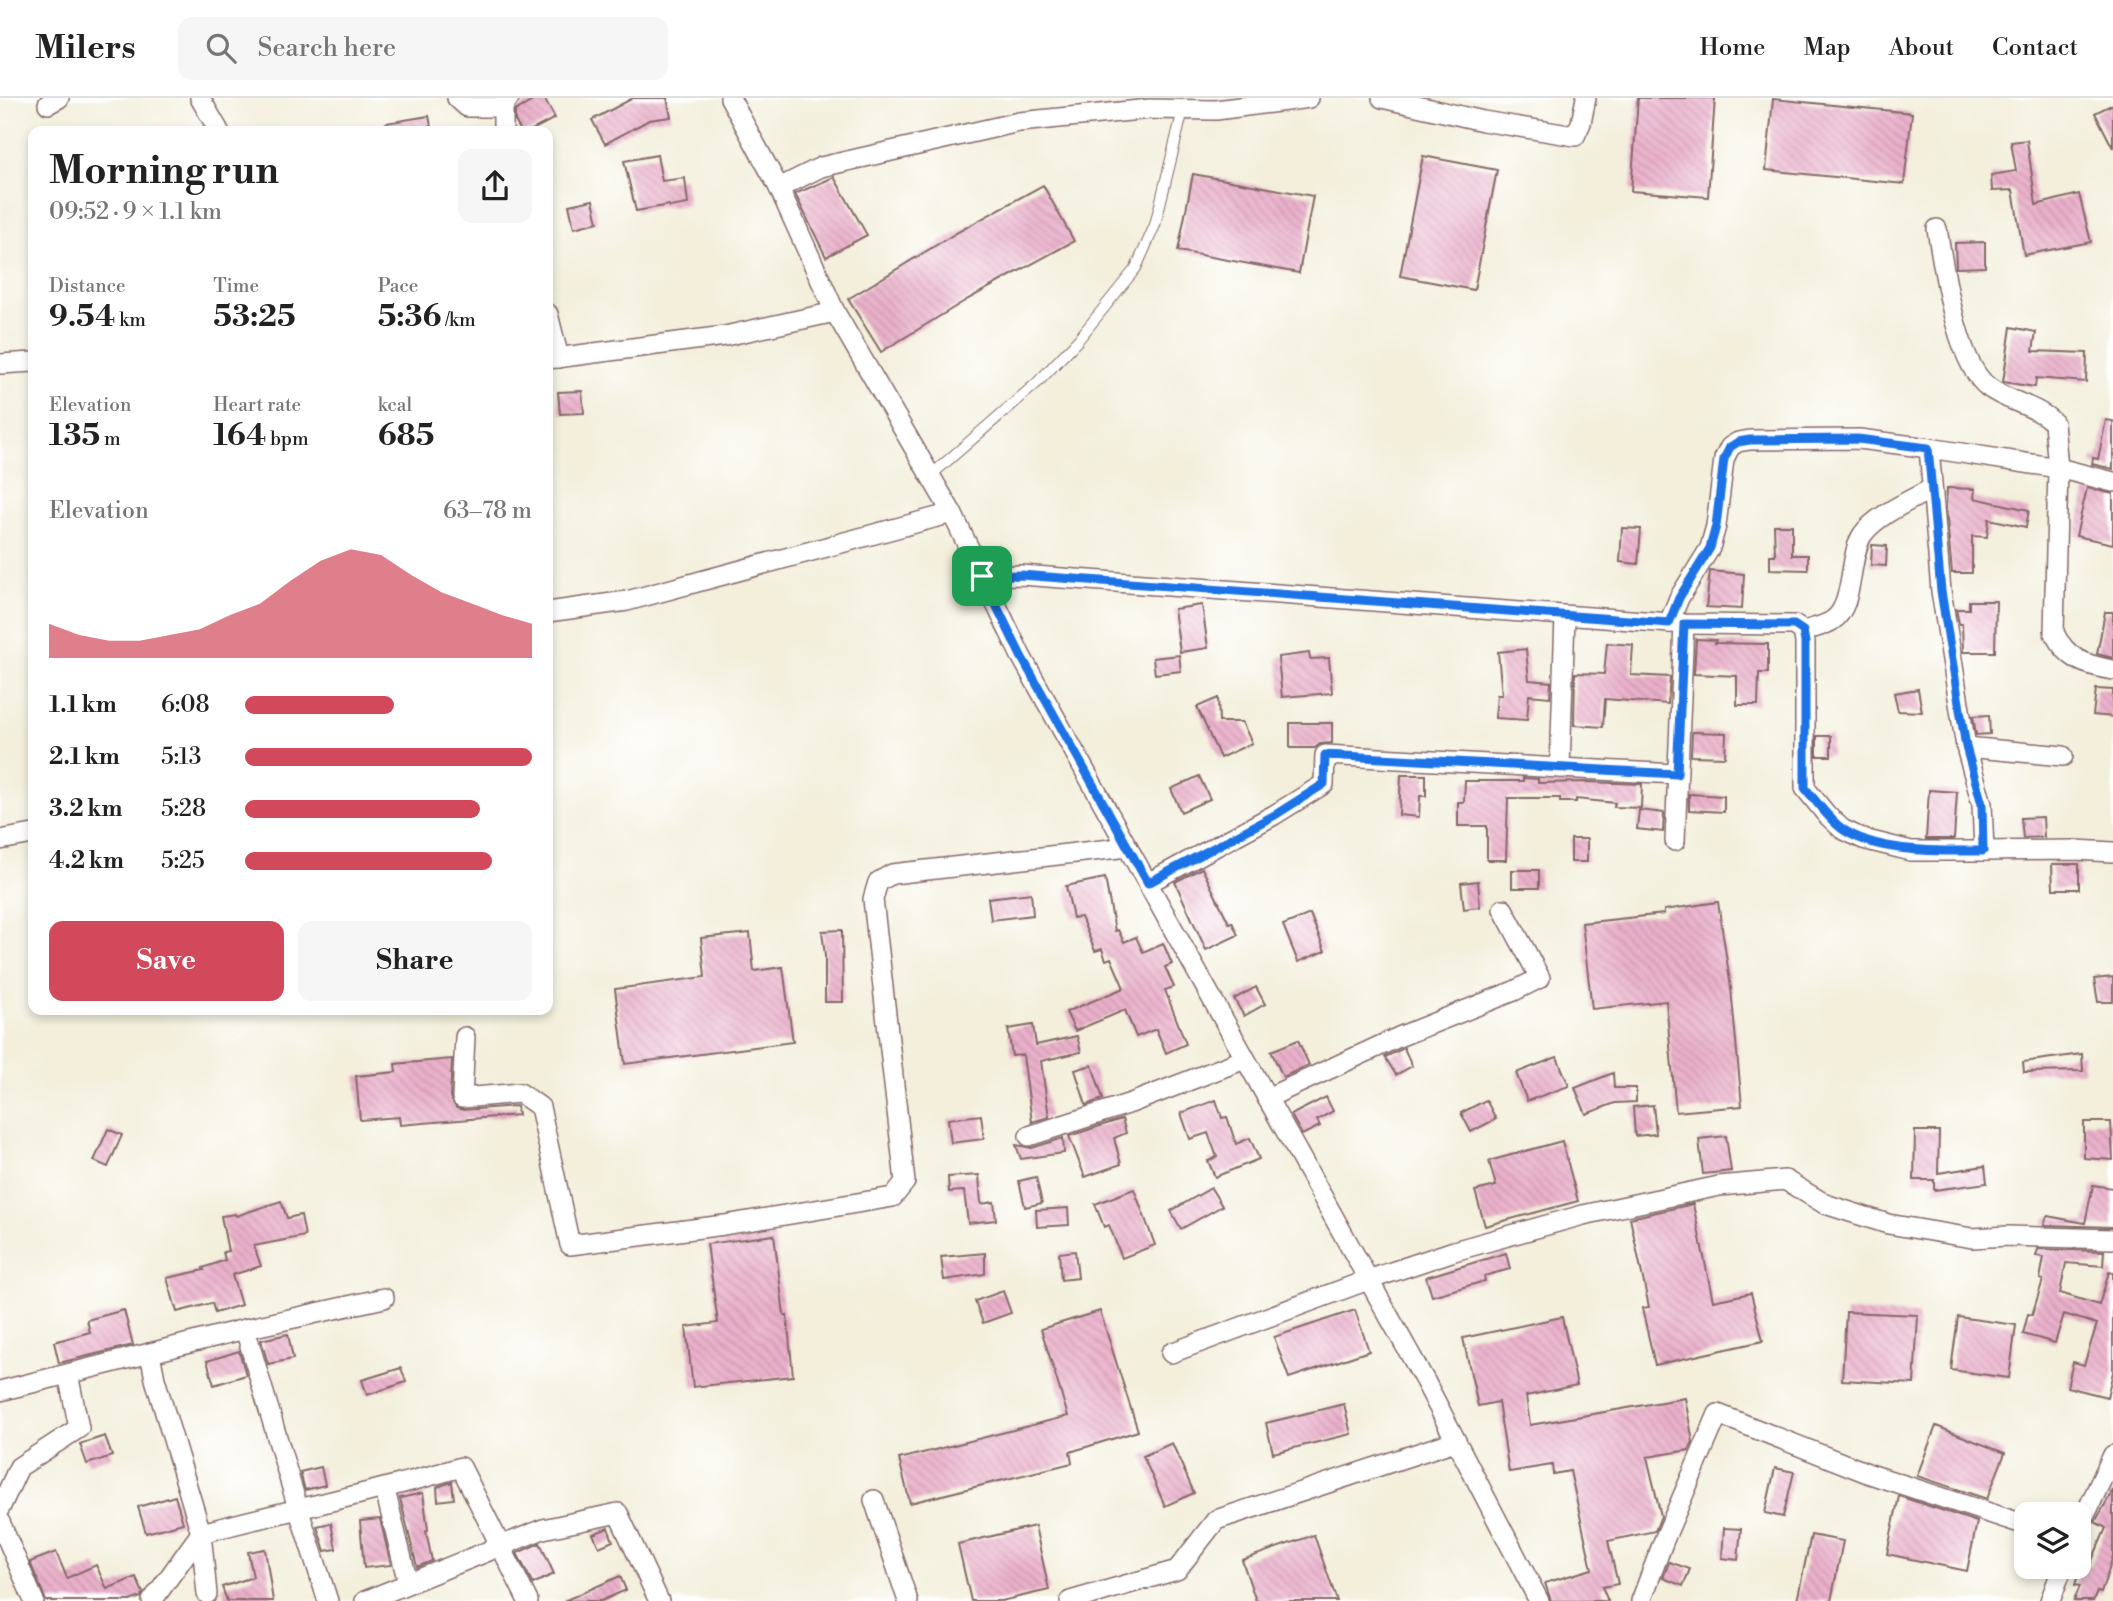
<!DOCTYPE html>
<html lang="en">
<head>
<meta charset="utf-8">
<style>
	:root { --surface:#fff; --page:#f6f6f6; --text:#222; --muted:#767676; --line:#e0e0e0; --accent:#d1495b }
	body { margin:0; font-family:"Libre Bodoni",serif; background:var(--page); color:var(--text); height:100vh; display:flex; flex-direction:column; font-size:26px; white-space:nowrap }
	* { box-sizing:border-box; margin:0 }
	p { font-size:23px; color:var(--muted) }
	.icon { flex:none; width:38px; height:38px; fill:none; stroke:currentColor; stroke-width:2; stroke-linecap:round; stroke-linejoin:round }
	.map { position:relative; flex:1; overflow:hidden }
	.details { position:absolute; left:28px; top:28px; width:525px; height:889px; display:flex; flex-direction:column; background:var(--surface); border-radius:14px; box-shadow:0 4px 10px #0003 }
	.details>* { flex:none }
	.buttons { position:absolute; left:2014px; top:1404px; display:grid; gap:14px }
	.buttons a { display:grid; place-items:center; width:77px; height:77px; border-radius:14px; background:var(--surface); box-shadow:0 4px 10px #0003; font-size:35px }
	.pin { position:absolute; display:grid; place-items:center; width:60px; height:60px; color:#fff; margin:-30px; border-radius:14px; box-shadow:0 4px 10px #0006 }
	.round { display:grid; place-items:center; flex:none; width:74px; height:74px; border-radius:14px; background:var(--page) }
	.summary { display:flex; align-items:center; justify-content:space-between; height:119px; padding:0 21px }
	h1 { font-size:38px; font-weight:700; line-height:52px }
	.stats { display:grid; grid-template-columns:repeat(3,1fr); gap:10px; height:119px; padding:7px 21px }
	.stats div { display:grid; align-content:center }
	.stats b { font-size:30px; font-weight:700 }
	.stats small { font-size:19px; font-weight:400 }
	.stats p { font-size:19px }
	.chart { height:196px; padding:14px 21px }
	.chart p { display:flex; justify-content:space-between }
	.chart svg { width:100%; height:126px; margin-top:7px; fill:var(--accent); opacity:.7 }
	.cta { display:flex; gap:14px; margin-top:auto; padding:14px 21px }
	.cta a { flex:1; height:80px; border-radius:14px; background:var(--accent); color:#fff; font-size:28px; font-weight:700; line-height:80px; text-align:center }
	.cta a+a { background:var(--page); color:var(--text) }
	ul { padding:0 21px; list-style:none; font-size:23px }
	li { display:grid; grid-template-columns:112px 84px 1fr; align-items:center; height:52px }
	li i { height:18px; border-radius:9px; background:var(--accent) }
	header { display:flex; align-items:center; gap:42px; box-sizing:border-box; height:98px; padding:0 35px; background:var(--surface); border-bottom:2px solid var(--line) }
	header strong { font-size:33px }
	nav { display:flex; gap:38px; margin-inline-start:auto; font-size:24px }
	.search { width:490px; height:63px; background:var(--page); display:flex; align-items:center; gap:18px; box-sizing:border-box; padding:0 24px; border-radius:14px; color:var(--muted); font-size:26px }
	.map>svg:first-child { display:block }
</style>
</head>
<body>
<header>
<strong>Milers</strong>
<div class="search"><svg class="icon" aria-label="search" viewBox="0 0 24 24"><circle cx="10" cy="10" r="6"/><path d="M15 15l6 6"/></svg>Search here</div>
<nav><a>Home</a><a>Map</a><a>About</a><a>Contact</a></nav>
</header>
<div class="map">
<svg width="2113" height="1503" viewBox="0 0 2113 1503">
	<defs>
		<pattern id="building-back-hatch" width="6" height="6" patternUnits="userSpaceOnUse" patternTransform="scale(1.75)"><rect width="6" height="6" fill="#eab0ca"/><path d="M-1 5l2 2M0 0l6 6M5-1l2 2" fill="none" stroke="#ca97ae"/></pattern>
	</defs>
	<rect width="100%" height="100%" fill="#fff"/>
	<filter id="ink" filterUnits="userSpaceOnUse"><feTurbulence type="fractalNoise" baseFrequency=".0143" numOctaves="2"/><feDisplacementMap in="SourceGraphic" scale="14" xChannelSelector="R" yChannelSelector="G"/><feConvolveMatrix kernelMatrix="1 2 1 2 8 2 1 2 1" color-interpolation-filters="sRGB"/></filter>
	<filter id="wash" filterUnits="userSpaceOnUse"><feTurbulence type="fractalNoise" baseFrequency=".00686" numOctaves="4" result="noise"/><feDisplacementMap in="SourceGraphic" scale="28" xChannelSelector="R" yChannelSelector="G"/><feGaussianBlur stdDeviation="1.57" result="paint"/><feColorMatrix in="noise" values="0 0 0 0 0 0 0 0 0 0 0 0 0 0 0 0 0 1.4 0 .05"/><feComposite in="paint" operator="in"/></filter>
	<g filter="url(#wash)">
		<rect width="100%" height="100%" fill="#f3efdb"/>
		<g id="blocks">
			<g fill="url(#building-back-hatch)">
				<polygon points="538,0 544,0 555,20 530,33 521,33 515,23 515,13"/>
				<polygon points="633,0 667,0 671,19 649,22 605,46 592,22"/>
				<polygon points="1638,0 1715,0 1708,99 1631,93"/>
				<polygon points="1773,1 1912,15 1904,86 1766,72"/>
				<polygon points="2113,6 2113,50 2095,15"/>
				<polygon points="429,18 432,33 387,33 386,25"/>
				<polygon points="2027,42 2036,107 2079,96 2091,144 2024,157 2013,92 1992,93 1991,77 2016,73 2011,44"/>
				<polygon points="657,57 662,83 685,80 688,106 670,109 669,107 636,113 624,63"/>
				<polygon points="1423,58 1497,72 1474,192 1400,178"/>
				<polygon points="1193,76 1313,98 1299,175 1178,153"/>
				<polygon points="834,79 867,137 826,159 795,96"/>
				<polygon points="1043,87 1074,143 968,201 881,254 848,201 956,135"/>
				<polygon points="593,102 598,124 574,130 569,107"/>
				<polygon points="1985,144 1985,169 1956,170 1955,145"/>
				<polygon points="2011,229 2036,234 2033,253 2087,255 2086,284 2036,280 2035,289 2003,284"/>
				<polygon points="582,293 584,315 560,316 558,294"/>
				<polygon points="2106,322 2113,323 2113,371 2092,366 2093,360 2098,361"/>
				<polygon points="1947,390 1975,391 1974,400 2029,412 2026,429 1989,421 1987,439 1972,438 1972,475 1952,475 1946,411"/>
				<polygon points="2087,390 2113,396 2113,446 2076,438"/>
				<polygon points="1774,427 1792,427 1792,457 1808,457 1808,472 1770,471 1770,457 1775,457"/>
				<polygon points="1622,430 1641,431 1638,466 1620,464"/>
				<polygon points="1872,447 1887,448 1886,468 1871,467"/>
				<polygon points="1710,473 1744,476 1742,511 1706,509"/>
				<polygon points="1969,503 1996,503 1995,554 1963,554 1962,526 1959,526 1956,511 1969,511"/>
				<polygon points="1202,507 1208,550 1180,554 1174,511"/>
				<polygon points="2105,514 2113,514 2113,560 2097,556"/>
				<polygon points="1696,541 1716,542 1715,545 1768,546 1768,575 1759,575 1758,607 1737,607 1737,578 1694,576"/>
				<polygon points="1607,545 1633,547 1631,577 1670,579 1668,606 1605,601 1603,629 1574,627 1575,575 1604,576"/>
				<polygon points="1526,551 1529,582 1551,584 1550,599 1529,597 1527,622 1495,620 1497,597 1502,597 1498,554"/>
				<polygon points="1309,555 1310,561 1329,560 1332,595 1282,599 1278,559"/>
				<polygon points="1179,557 1181,573 1155,576 1153,560"/>
				<polygon points="1918,591 1922,614 1898,613 1894,595"/>
				<polygon points="2096,591 2113,592 2113,619 2093,617"/>
				<polygon points="1218,600 1219,624 1242,624 1252,645 1220,660 1197,609"/>
				<polygon points="1989,617 1990,636 1976,637 1973,618"/>
				<polygon points="1290,625 1332,625 1332,645 1320,646 1315,650 1290,650"/>
				<polygon points="1692,634 1726,635 1725,659 1691,658"/>
				<rect x="1817" y="638" width="14" height="20"/>
				<polygon points="1401,677 1426,677 1426,698 1420,698 1419,719 1399,717"/>
				<polygon points="1199,678 1210,701 1181,714 1171,691"/>
				<polygon points="1523,680 1538,681 1538,685 1588,684 1642,686 1641,710 1614,709 1615,705 1576,701 1576,704 1560,704 1560,700 1508,700 1506,762 1487,762 1487,728 1458,728 1458,704 1464,704 1465,683 1523,683"/>
				<polygon points="1929,692 1957,694 1954,741 1926,741"/>
				<polygon points="1689,696 1724,698 1724,714 1689,712"/>
				<polygon points="1639,712 1664,715 1663,734 1637,731"/>
				<polygon points="2043,719 2044,739 2023,740 2021,720"/>
				<rect x="1571" y="741" width="16" height="23"/>
				<polygon points="2052,766 2079,766 2079,791 2053,791"/>
				<polygon points="1202,770 1229,825 1232,824 1238,837 1206,852 1175,784"/>
				<rect x="1512" y="772" width="27" height="18"/>
				<polygon points="1105,780 1115,833 1118,832 1124,844 1136,839 1143,854 1163,845 1172,866 1165,869 1174,889 1165,892 1186,946 1166,955 1156,931 1136,939 1125,912 1075,933 1066,914 1124,890 1111,860 1106,862 1102,851 1095,853 1081,819 1073,820 1066,788"/>
				<polygon points="1478,783 1480,809 1464,811 1461,785"/>
				<polygon points="1031,795 1033,817 991,822 988,800"/>
				<polygon points="1718,804 1731,890 1742,1008 1676,1014 1666,903 1592,911 1582,825 1664,816 1664,812"/>
				<polygon points="1310,816 1325,853 1298,864 1283,827"/>
				<polygon points="842,832 843,904 825,904 825,858 822,833"/>
				<polygon points="750,835 754,873 783,869 793,944 625,966 615,891 705,879 701,840"/>
				<polygon points="2113,879 2113,904 2098,904 2094,881"/>
				<polygon points="1256,889 1265,906 1244,918 1234,901"/>
				<polygon points="1033,927 1036,947 1077,938 1081,954 1041,963 1049,1019 1032,1024 1023,957 1012,958 1008,931"/>
				<polygon points="1298,942 1309,967 1283,979 1271,953"/>
				<polygon points="1404,950 1412,968 1396,977 1385,959"/>
				<polygon points="2082,956 2083,973 2024,974 2023,964"/>
				<polygon points="1557,959 1569,988 1527,1003 1516,975"/>
				<polygon points="452,961 450,999 456,1010 463,1012 517,1008 518,1017 400,1027 399,1019 360,1022 356,978 396,974 395,966"/>
				<polygon points="1092,967 1103,1001 1086,1007 1075,972"/>
				<polygon points="1613,975 1614,990 1636,990 1636,1004 1615,1005 1586,1016 1575,990"/>
				<polygon points="1326,999 1333,1013 1317,1022 1320,1028 1302,1037 1291,1017"/>
				<polygon points="1216,1002 1222,1020 1227,1019 1236,1046 1250,1040 1259,1061 1215,1079 1208,1063 1217,1059 1208,1035 1190,1041 1181,1015"/>
				<polygon points="1486,1002 1496,1021 1471,1034 1461,1015"/>
				<polygon points="1653,1007 1656,1036 1635,1038 1633,1009"/>
				<polygon points="981,1017 984,1041 951,1045 948,1021"/>
				<polygon points="1122,1021 1126,1035 1114,1040 1121,1066 1085,1079 1069,1038"/>
				<polygon points="2084,1024 2111,1024 2113,1062 2084,1060"/>
				<polygon points="108,1031 122,1037 108,1069 94,1063"/>
				<polygon points="1915,1033 1939,1033 1938,1075 1985,1068 1987,1085 1934,1092 1934,1082 1914,1082"/>
				<polygon points="1726,1038 1731,1073 1703,1076 1699,1041"/>
				<polygon points="1063,1040 1064,1055 1021,1061 1016,1047 1032,1050"/>
				<polygon points="1562,1043 1578,1103 1485,1128 1475,1093 1496,1088 1489,1063"/>
				<polygon points="979,1077 981,1106 994,1104 996,1122 968,1125 964,1093 949,1094 948,1079"/>
				<polygon points="1036,1079 1042,1105 1025,1109 1019,1083"/>
				<polygon points="2093,1087 2113,1090 2113,1129 2044,1127 2047,1118 2085,1125"/>
				<polygon points="1211,1090 1222,1108 1181,1131 1171,1113"/>
				<polygon points="1134,1091 1155,1147 1122,1160 1109,1127 1104,1129 1095,1106"/>
				<polygon points="281,1103 287,1120 301,1117 305,1138 254,1148 261,1168 232,1177 241,1207 215,1215 212,1205 177,1214 167,1180 204,1172 203,1170 225,1162 223,1154 228,1153 221,1118 235,1116 236,1118"/>
				<polygon points="1693,1106 1713,1203 1751,1195 1763,1243 1655,1267 1642,1210 1649,1209 1630,1120"/>
				<polygon points="1068,1110 1069,1127 1037,1129 1036,1112"/>
				<polygon points="774,1137 784,1217 787,1217 793,1278 693,1289 686,1229 718,1225 707,1146"/>
				<polygon points="2038,1151 2104,1153 2103,1168 2066,1165 2060,1195 2099,1207 2109,1174 2113,1175 2113,1274 2107,1299 2067,1289 2073,1264 2084,1267 2097,1226 2064,1216 2055,1245 2023,1236 2028,1216 2032,1217 2043,1182 2040,1181 2044,1159 2036,1158"/>
				<polygon points="1075,1153 1078,1180 1061,1182 1059,1155"/>
				<polygon points="985,1155 985,1176 944,1182 941,1159"/>
				<polygon points="1506,1155 1510,1171 1484,1178 1485,1183 1432,1198 1426,1179"/>
				<polygon points="1003,1193 1011,1215 983,1225 975,1203"/>
				<polygon points="124,1212 133,1247 59,1265 54,1244 90,1234 87,1222"/>
				<polygon points="1355,1212 1369,1253 1289,1280 1274,1239"/>
				<polygon points="1100,1213 1138,1333 1070,1354 1072,1365 910,1405 899,1361 1068,1318 1041,1231"/>
				<polygon points="1846,1214 1918,1217 1914,1286 1842,1282"/>
				<polygon points="1562,1219 1577,1287 1526,1298 1530,1327 1685,1300 1693,1344 1689,1352 1647,1359 1661,1418 1655,1433 1608,1443 1618,1486 1602,1489 1608,1503 1551,1503 1545,1485 1592,1471 1570,1373 1553,1376 1552,1367 1509,1374 1498,1304 1478,1308 1463,1240"/>
				<polygon points="1958,1219 2016,1227 2009,1280 1951,1272"/>
				<polygon points="288,1236 293,1261 268,1266 261,1242"/>
				<polygon points="239,1253 246,1277 214,1287 207,1263"/>
				<polygon points="401,1270 406,1284 367,1297 362,1282"/>
				<polygon points="1344,1306 1351,1336 1273,1355 1266,1325"/>
				<polygon points="1936,1328 2005,1355 1987,1401 1917,1378"/>
				<polygon points="105,1338 112,1358 87,1366 80,1346"/>
				<polygon points="1172,1345 1194,1395 1165,1408 1143,1358"/>
				<polygon points="321,1369 325,1387 305,1392 300,1374"/>
				<polygon points="1775,1370 1794,1374 1783,1419 1765,1415"/>
				<polygon points="452,1384 454,1401 438,1403 437,1389"/>
				<polygon points="2113,1392 2113,1458 2101,1495 2097,1494 2093,1503 2074,1503 2080,1488 2075,1487 2082,1465 2090,1467 2106,1430 2095,1424"/>
				<polygon points="423,1395 428,1432 426,1433 432,1463 417,1469 400,1400"/>
				<polygon points="175,1398 183,1425 146,1435 138,1409"/>
				<polygon points="1899,1398 1977,1424 1967,1473 1887,1456"/>
				<polygon points="380,1421 391,1467 364,1470 360,1423"/>
				<polygon points="331,1425 336,1451 325,1453 317,1428"/>
				<polygon points="1035,1428 1049,1492 1001,1503 971,1503 958,1446"/>
				<polygon points="608,1430 613,1443 599,1449 593,1436"/>
				<polygon points="1724,1430 1741,1431 1738,1462 1722,1460"/>
				<polygon points="1314,1437 1337,1503 1256,1503 1242,1462"/>
				<polygon points="1811,1437 1843,1443 1831,1503 1797,1503"/>
				<polygon points="540,1445 554,1476 533,1486 517,1455"/>
				<polygon points="265,1451 273,1503 227,1503 222,1489 253,1479 248,1454"/>
				<polygon points="56,1454 67,1480 96,1467 107,1491 136,1479 143,1495 141,1499 130,1503 46,1503 30,1464"/>
				<polygon points="1669,1464 1690,1471 1683,1488 1663,1480"/>
				<polygon points="620,1478 626,1492 601,1503 564,1503"/>
			</g>
		</g>
	</g>
	<g filter="url(#ink)">
		<use href="#blocks" fill-opacity="0" stroke="#856869" stroke-width="2"/>
		<g fill="none" stroke-linecap="round" stroke-linejoin="round">
			<g stroke="#856869" stroke-width="12">
				<polyline id="service" points="930,378 1038,284 1078,242 1136,170 1155,127 1183,12"/>
			</g>
			<g stroke="#856869" stroke-width="22">
				<g id="minor">
					<polyline points="200,0 219,33"/>
					<polyline points="457,0 467,9 503,9"/>
					<polyline points="730,0 779,90 835,214 952,415 1021,558 1425,1283 1539,1503"/>
					<polyline points="1382,0 1483,23 1575,38 1581,25 1586,0"/>
					<polyline points="48,6 59,0"/>
					<polyline points="503,33 503,9 509,0"/>
					<polyline points="779,90 821,69 1019,24 1150,11 1216,12 1309,0"/>
					<path d="M1937,131C1944,171 1956,264 1988,289C2008,304 2036,307 2054,325L2058,370L2113,384"/>
					<polyline points="548,216 559,260"/>
					<polyline points="548,261 725,238 835,214"/>
					<polyline points="0,266 33,264"/>
					<polyline points="982,478 1021,477 1684,526 1794,527 1803,533 1805,544 1805,690 1826,716 1842,731 1863,741 1911,753 1984,753"/>
					<polyline points="548,514 627,503 952,415"/>
					<polyline points="1669,525 1679,500 1710,450 1716,428 1724,361 1730,349 1738,344 1750,342 1859,341 1929,350"/>
					<path d="M1803,533C1813,530 1825,528 1833,522C1855,507 1848,458 1863,436C1877,417 1911,402 1931,391"/>
					<path d="M2113,572C2085,567 2068,562 2054,535L2058,370L1929,350L1941,493L1966,649L1982,706L1984,753L2075,752L2113,754"/>
					<polyline points="1966,649 2063,658"/>
					<polyline points="1560,670 1677,676"/>
					<polyline points="0,742 33,736"/>
					<polyline points="1675,743 1684,526"/>
					<polyline points="1148,785 1274,717 1324,686 1325,657 1560,670 1565,518"/>
					<polyline points="465,939 462,1000 520,995 540,1009 570,1147 724,1127 893,1099 905,1084 873,801 878,784 892,776 1128,749"/>
					<polyline points="1267,1000 1401,938 1514,893 1540,880 1503,811"/>
					<polyline points="1029,1038 1131,1005 1245,961"/>
					<polyline points="245,1231 298,1410 328,1503"/>
					<path d="M150,1255L155,1281L201,1435C288,1412 375,1395 461,1369L528,1503"/>
					<polyline points="1171,1255 1368,1182 1454,1153 1583,1117 1719,1088 1785,1082 1825,1106 1888,1126 1972,1140 2008,1138 2113,1141"/>
					<polyline points="0,1293 245,1231 384,1200"/>
					<polyline points="385,1392 408,1485"/>
					<polyline points="874,1402 908,1503"/>
					<polyline points="0,1410 19,1369 79,1330 68,1276"/>
					<polyline points="0,1424 34,1503"/>
					<polyline points="2079,1430 2113,1357"/>
					<polyline points="152,1503 201,1435 207,1496"/>
					<polyline points="365,1503 543,1431 618,1415 659,1503"/>
					<polyline points="1070,1503 1177,1472 1216,1422 1455,1343"/>
					<polyline points="1641,1503 1664,1442 1718,1316 1870,1376 2026,1427"/>
					<polyline points="2050,1503 2063,1468"/>
				</g>
			</g>
			<use href="#service" stroke="#fff" stroke-width="10"/>
			<use href="#minor" stroke="#fff" stroke-width="19"/>
		</g>
	</g>
	<g fill="none" stroke-linecap="round" stroke-linejoin="round" filter="url(#ink)">
		<g stroke="#fff" stroke-width="14">
			<path id="route" d="M1858,341L1928,350L1941,493L1966,649L1982,706L1983,753C1941,753 1877,756 1841,730C1827,719 1816,703 1805,690V544L1803,533L1794,527L1684,526L1677,676L1325,657L1324,686L1275,717L1148,785L1021,558L982,478L1021,477L1669,525L1679,500L1710,450L1716,428L1724,361L1730,349L1738,344L1750,342Z"/>
		</g>
		<use href="#route" stroke="#1a73e8" stroke-width="9"/>
	</g>
</svg>
<div class="buttons">
<a><svg class="icon" aria-label="layers" viewBox="0 0 24 24"><path d="M12 4l9 5-9 5-9-5zM3 14l9 5 9-5"/></svg></a>
</div>
<div class="pin" style="left:982px;top:478px;background:#1e9e55"><svg class="icon" aria-label="arrive" viewBox="0 0 24 24"><path d="M6 21V4h12l-3 4 3 4H6"/></svg></div>
<section class="details">
<div class="summary"><div><h1>Morning run</h1><p>09:52 · 9 × 1.1 km</p></div><a class="round"><svg class="icon" aria-label="share" viewBox="0 0 24 24"><path d="M12 15V3M7 8l5-5 5 5M5 13v7h14v-7"/></svg></a></div>
<div class="stats">
<div><p>Distance</p><b>9.54<small> km</small></b></div>
<div><p>Time</p><b>53:25</b></div>
<div><p>Pace</p><b>5:36<small> /km</small></b></div>
</div>
<div class="stats">
<div><p>Elevation</p><b>135<small> m</small></b></div>
<div><p>Heart rate</p><b>164<small> bpm</small></b></div>
<div><p>kcal</p><b>685</b></div>
</div>
<div class="chart"><p><span>Elevation</span>63–78 m</p>
<svg viewBox="0 0 160 44" preserveAspectRatio="none"><path d="M0 44V32L10 36L20 38L30 38L40 36L50 34L60 29L70 25L80 17L90 10L100 6L110 8L120 15L130 21L140 25L150 29L160 32V44z"/></svg>
</div>
<ul>
<li><b>1.1 km</b>6:08<i style="width:52%"></i></li>
<li><b>2.1 km</b>5:13<i style="width:100%"></i></li>
<li><b>3.2 km</b>5:28<i style="width:82%"></i></li>
<li><b>4.2 km</b>5:25<i style="width:86%"></i></li>
</ul>
<div class="cta"><a>Save</a><a>Share</a></div>
</section>
</div>
</body>
</html>
